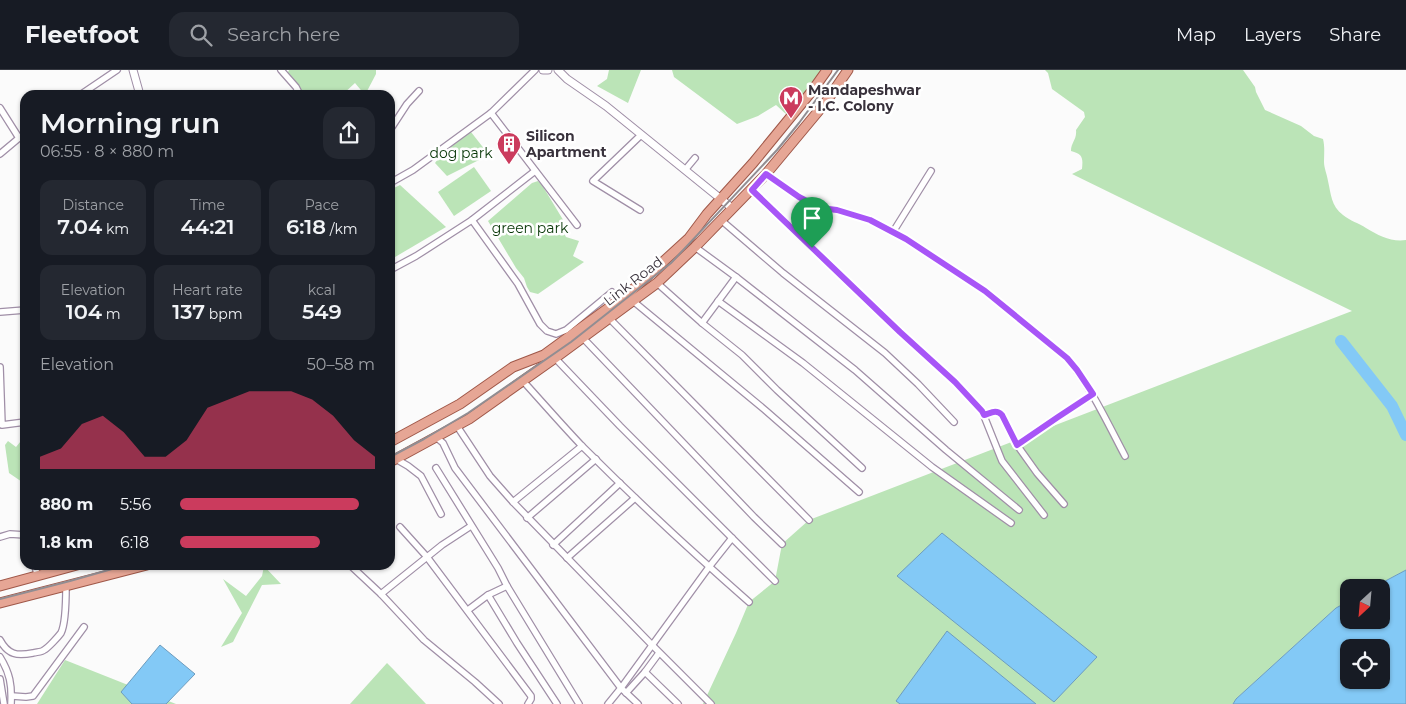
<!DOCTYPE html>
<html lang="en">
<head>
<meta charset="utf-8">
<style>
	:root { --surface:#171b24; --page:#242831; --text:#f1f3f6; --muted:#9ea1a6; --line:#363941; --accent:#cb3b5d }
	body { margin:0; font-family:Montserrat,sans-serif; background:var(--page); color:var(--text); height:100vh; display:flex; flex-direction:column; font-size:19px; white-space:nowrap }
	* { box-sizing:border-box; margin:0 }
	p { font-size:16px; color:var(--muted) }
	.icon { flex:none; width:28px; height:28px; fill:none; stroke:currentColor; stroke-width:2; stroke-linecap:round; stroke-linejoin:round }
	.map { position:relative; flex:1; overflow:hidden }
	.panel { position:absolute; left:20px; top:20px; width:375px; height:480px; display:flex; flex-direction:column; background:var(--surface); border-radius:15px; box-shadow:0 1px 4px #0004 }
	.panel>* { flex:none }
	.needle { width:32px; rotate:206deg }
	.fabs { position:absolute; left:1340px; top:509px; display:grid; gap:10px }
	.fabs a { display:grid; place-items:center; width:50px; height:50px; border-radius:10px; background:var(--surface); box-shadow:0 1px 4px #0004; font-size:25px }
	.pin { position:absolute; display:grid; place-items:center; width:42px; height:42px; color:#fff; margin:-51px -21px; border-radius:50% 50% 50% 0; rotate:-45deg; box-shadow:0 0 5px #0007 }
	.pin .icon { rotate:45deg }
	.round { display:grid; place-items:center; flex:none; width:52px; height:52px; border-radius:15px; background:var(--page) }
	.overview { display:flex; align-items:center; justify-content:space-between; height:85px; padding:0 20px }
	h1 { font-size:28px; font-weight:600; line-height:38px }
	.metrics { display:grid; grid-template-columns:repeat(3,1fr); gap:8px; height:85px; padding:5px 20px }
	.metrics div { display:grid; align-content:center; border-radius:12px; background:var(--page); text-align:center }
	.metrics b { font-size:21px; font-weight:600 }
	.metrics small { font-size:14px; font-weight:400 }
	.metrics p { font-size:14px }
	.chart { height:140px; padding:10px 20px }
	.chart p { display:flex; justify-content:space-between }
	.chart svg { width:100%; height:90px; margin-top:5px; fill:var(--accent); opacity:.7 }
	ul { padding:0 20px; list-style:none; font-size:16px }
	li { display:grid; grid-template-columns:80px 60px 1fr; align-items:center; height:38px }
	li i { height:12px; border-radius:6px; background:var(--accent) }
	header { display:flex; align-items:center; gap:30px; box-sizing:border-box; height:70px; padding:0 25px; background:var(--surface); border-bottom:1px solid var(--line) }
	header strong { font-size:24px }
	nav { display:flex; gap:28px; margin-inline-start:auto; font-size:18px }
	.search { width:350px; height:45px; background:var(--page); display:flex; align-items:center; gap:12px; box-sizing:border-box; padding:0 18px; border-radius:15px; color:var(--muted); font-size:19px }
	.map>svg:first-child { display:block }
</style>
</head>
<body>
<header>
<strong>Fleetfoot</strong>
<div class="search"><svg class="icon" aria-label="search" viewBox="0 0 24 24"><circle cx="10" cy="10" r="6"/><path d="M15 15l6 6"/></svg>Search here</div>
<nav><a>Map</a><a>Layers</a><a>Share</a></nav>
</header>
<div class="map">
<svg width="1406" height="634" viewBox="0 0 1406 634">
	<rect width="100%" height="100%" fill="#fbfbfb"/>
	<g fill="#bbe4b7">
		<polygon points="289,0 376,0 376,4 365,25 355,13 342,25 303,25 286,6"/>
		<polygon points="609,0 641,0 628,33 597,16 607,9"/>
		<polygon points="672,0 822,0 787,45 776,35 758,46 737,54 674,7"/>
		<path d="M1045,0H1243L1255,17L1256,22L1265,40L1301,56L1314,66L1323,69C1325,77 1324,84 1324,92C1324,98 1327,104 1328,111C1331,124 1331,136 1343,145C1350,151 1359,153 1366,158C1379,166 1391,172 1406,170V500L1374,517L1349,518V531L1336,538L1236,629L1233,634H703L736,563L749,532L775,511L782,474L809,450L1352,241L1072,104L1082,99C1083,88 1083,84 1071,81C1071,72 1077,70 1076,60L1085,47L1084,42L1052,19L1048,3Z"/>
		<polygon points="471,62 489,85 447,106 435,93 451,72"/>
		<polygon points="474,97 491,121 454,146 438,122"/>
		<polygon points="538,111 542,115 565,153 563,161 566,167 579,171 573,186 584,192 538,224 530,222 527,217 524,208 516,198 488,151 532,113"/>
		<polygon points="400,115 446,157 390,190 390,120"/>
		<polygon points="25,366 25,414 9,403 5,375 8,371 16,377"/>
		<polygon points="264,496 281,514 262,515 233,572 221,577 242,543 223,509 246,526 262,506"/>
		<polygon points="65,590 176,634 37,634"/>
		<polygon points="387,593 393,599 426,634 350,634"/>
	</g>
	<g fill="#83c9f6" stroke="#6d9cbe" fill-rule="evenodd">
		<polygon points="942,463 1097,587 1054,632 897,506"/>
		<path d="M1406,500V634H1233L1236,629L1336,538L1349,531V550H1381V518L1374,517ZM1349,578H1381V610H1349Z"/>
		<polygon points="947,561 1036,634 900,634 896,631"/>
		<polygon points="160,575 195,604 166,634 132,634 121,622"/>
	</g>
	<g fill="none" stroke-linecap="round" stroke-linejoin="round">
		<polyline stroke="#83c9f6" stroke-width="12" points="1341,271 1392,336 1406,365"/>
		<g stroke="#a08fa7" stroke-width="8">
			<g id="minor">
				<polyline points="281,0 296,17 300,25"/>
				<polyline points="80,25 117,0"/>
				<polyline points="0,38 19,68"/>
				<polyline points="491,43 577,155"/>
				<polyline points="390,60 407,34 419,21"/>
				<polyline points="0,84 25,63"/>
				<polyline points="685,100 695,88"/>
				<path d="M766,104L799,127L820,138L837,140L870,150L906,169L985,221L1067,288C1091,317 1107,352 1125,386"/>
				<polyline points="390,113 413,100 491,43 535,0"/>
				<polyline points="752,120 900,262 955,312 982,341 1002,391 1044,445"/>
				<polyline points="640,140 593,111 641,65"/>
				<polyline points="472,150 518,214 540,254 547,261 556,264 566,260 612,222"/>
				<polyline points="721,150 783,203 885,283 918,314 954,352"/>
				<polyline points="893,162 931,101"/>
				<polyline points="695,177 736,207 855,300 946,380 1019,440"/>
				<polyline points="390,200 416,186 472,150 535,101"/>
				<polyline points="657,213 702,253 742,285 777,320 862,398"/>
				<polyline points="633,231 765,340 859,422"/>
				<polyline points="718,231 803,293 932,397 1011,453"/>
				<polyline points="0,242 25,240"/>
				<polyline points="609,248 809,450"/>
				<polyline points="702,253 736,207"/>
				<polyline points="583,268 754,447 782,474"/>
				<polyline points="555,288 620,356 775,511"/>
				<polyline points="0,297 2,355 25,352"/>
				<path d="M523,311C543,333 562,355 582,376C636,430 692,482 749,532"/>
				<path d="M984,345C991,343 996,339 1002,345L1017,375L1037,403L1064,434"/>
				<polyline points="457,356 490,406 513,432 652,575 711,634"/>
				<polyline points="436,367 443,373 455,398 621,618 709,497 732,468"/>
				<polyline points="1017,375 1057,347 1093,325"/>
				<polyline points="396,389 408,396 421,406 441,444"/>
				<polyline points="436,398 498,498 507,516 579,634"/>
				<polyline points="513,432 582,376"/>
				<polyline points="527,448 596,389"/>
				<polyline points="400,457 427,487 531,626 531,629 528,634"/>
				<polyline points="0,467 10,464 25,465"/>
				<polyline points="553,475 620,413"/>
				<polyline points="567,488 635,428"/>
				<polyline points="35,495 37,505"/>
				<polyline points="350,495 381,524 424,570 475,612 499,634"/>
				<polyline points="507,516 488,525 517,573 557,634"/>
				<polyline points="381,524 442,475 471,456"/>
				<polyline points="468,540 488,525"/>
				<path d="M0,570C8,585 17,586 33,583C36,582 42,582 44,580C48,578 58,567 61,563C66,553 66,528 66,516"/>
				<path d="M0,587C10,603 12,615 11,634"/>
				<polyline points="645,602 678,634"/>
				<polyline points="0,609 4,634"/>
				<polyline points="626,623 645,602 659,583"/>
				<polyline points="12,626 26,627 33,626 84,557"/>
				<polyline points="608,634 621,618 638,634"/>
			</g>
		</g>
		<g stroke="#a08fa7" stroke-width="9">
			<g id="tertiary">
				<polyline points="133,0 140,25"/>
				<polyline points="543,0 548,0"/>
				<polyline points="558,0 567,9 606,36 732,138"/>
			</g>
		</g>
		<g stroke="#9f5748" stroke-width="11">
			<g id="primary">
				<polyline points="390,372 460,334 513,297 544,285 629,223 689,168 707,144 753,93 812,21 827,0"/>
				<polyline points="390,392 469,349 555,288 657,213 695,177 766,104 826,32 848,0"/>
				<polyline points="0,516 77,495"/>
				<polyline points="0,533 147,495"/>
			</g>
		</g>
		<use href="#minor" stroke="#fff" stroke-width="5.5"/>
		<use href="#tertiary" stroke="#fff" stroke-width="7"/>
		<use href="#primary" stroke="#e6a695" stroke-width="9"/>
		<g stroke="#918d92" stroke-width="2">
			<polyline points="390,387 424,369 468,343 571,272 671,193 777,80 799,53 838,0"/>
			<polyline points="0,529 70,511 126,495"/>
		</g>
	</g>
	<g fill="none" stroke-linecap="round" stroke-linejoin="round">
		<g stroke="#fff" stroke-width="10">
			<path id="route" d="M766,104L799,127L820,138L837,140L870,150L906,169L985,221L1067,288L1077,300L1093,324L1058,347L1017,375L1002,345C996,339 991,343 984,345L982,341L955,312L900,262L752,120Z"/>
		</g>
		<use href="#route" stroke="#a855f7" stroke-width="6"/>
	</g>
	<defs>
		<g id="metro-pin" transform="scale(1.25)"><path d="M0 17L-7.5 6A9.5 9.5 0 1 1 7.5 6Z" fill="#cb3b5d" stroke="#fff"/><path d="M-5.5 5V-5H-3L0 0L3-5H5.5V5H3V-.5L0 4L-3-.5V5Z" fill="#fff"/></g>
		<g id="building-pin" transform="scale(1.25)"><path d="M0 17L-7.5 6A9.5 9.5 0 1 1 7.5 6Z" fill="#cb3b5d" stroke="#fff"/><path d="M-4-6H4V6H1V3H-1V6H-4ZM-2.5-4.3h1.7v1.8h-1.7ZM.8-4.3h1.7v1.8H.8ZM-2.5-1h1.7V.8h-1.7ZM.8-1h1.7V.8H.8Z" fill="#fff"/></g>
	</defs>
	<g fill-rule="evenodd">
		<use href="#metro-pin" x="791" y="28"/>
		<use href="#building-pin" x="509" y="74"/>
	</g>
	<g text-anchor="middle" stroke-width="5" stroke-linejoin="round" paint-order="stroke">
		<g font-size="14" font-weight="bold" fill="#39323c" stroke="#fff" text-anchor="start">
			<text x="808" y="25">Mandapeshwar<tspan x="808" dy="16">- I.C. Colony</tspan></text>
			<text x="526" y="71">Silicon<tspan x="526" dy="16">Apartment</tspan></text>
		</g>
		<g font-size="14" fill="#083707" stroke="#fff">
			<text x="461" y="88">dog park</text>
			<text x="530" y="163">green park</text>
		</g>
		<g font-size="14" fill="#39323c" stroke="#fff">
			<text transform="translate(633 211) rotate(-38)" y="5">Link Road</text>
		</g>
	</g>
</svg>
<div class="fabs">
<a><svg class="needle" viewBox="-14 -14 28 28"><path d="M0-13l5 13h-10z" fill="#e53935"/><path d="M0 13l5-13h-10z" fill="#9ea1a6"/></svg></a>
<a><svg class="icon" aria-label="locate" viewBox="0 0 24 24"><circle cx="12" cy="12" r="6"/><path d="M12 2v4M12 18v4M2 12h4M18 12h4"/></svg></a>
</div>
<div class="pin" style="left:812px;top:178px;background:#1e9e55"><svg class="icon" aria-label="arrive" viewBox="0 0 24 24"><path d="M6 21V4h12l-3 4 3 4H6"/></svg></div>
<section class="panel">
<div class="overview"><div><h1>Morning run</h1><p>06:55 · 8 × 880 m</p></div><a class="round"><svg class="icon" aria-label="share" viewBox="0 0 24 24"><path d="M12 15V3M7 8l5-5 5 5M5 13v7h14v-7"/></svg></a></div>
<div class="metrics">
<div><p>Distance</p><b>7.04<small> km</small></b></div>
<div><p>Time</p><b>44:21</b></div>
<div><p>Pace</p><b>6:18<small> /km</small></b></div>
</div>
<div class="metrics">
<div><p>Elevation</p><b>104<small> m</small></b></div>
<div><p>Heart rate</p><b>137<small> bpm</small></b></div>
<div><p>kcal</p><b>549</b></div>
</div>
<div class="chart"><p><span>Elevation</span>50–58 m</p>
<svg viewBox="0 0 160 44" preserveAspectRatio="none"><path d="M0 44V38L10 34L20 22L30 18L40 26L50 38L60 38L70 30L80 14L90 10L100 6L110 6L120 6L130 10L140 18L150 30L160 38V44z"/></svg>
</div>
<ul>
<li><b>880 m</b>5:56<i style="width:92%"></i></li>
<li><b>1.8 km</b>6:18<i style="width:72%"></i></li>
</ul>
</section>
</div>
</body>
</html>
